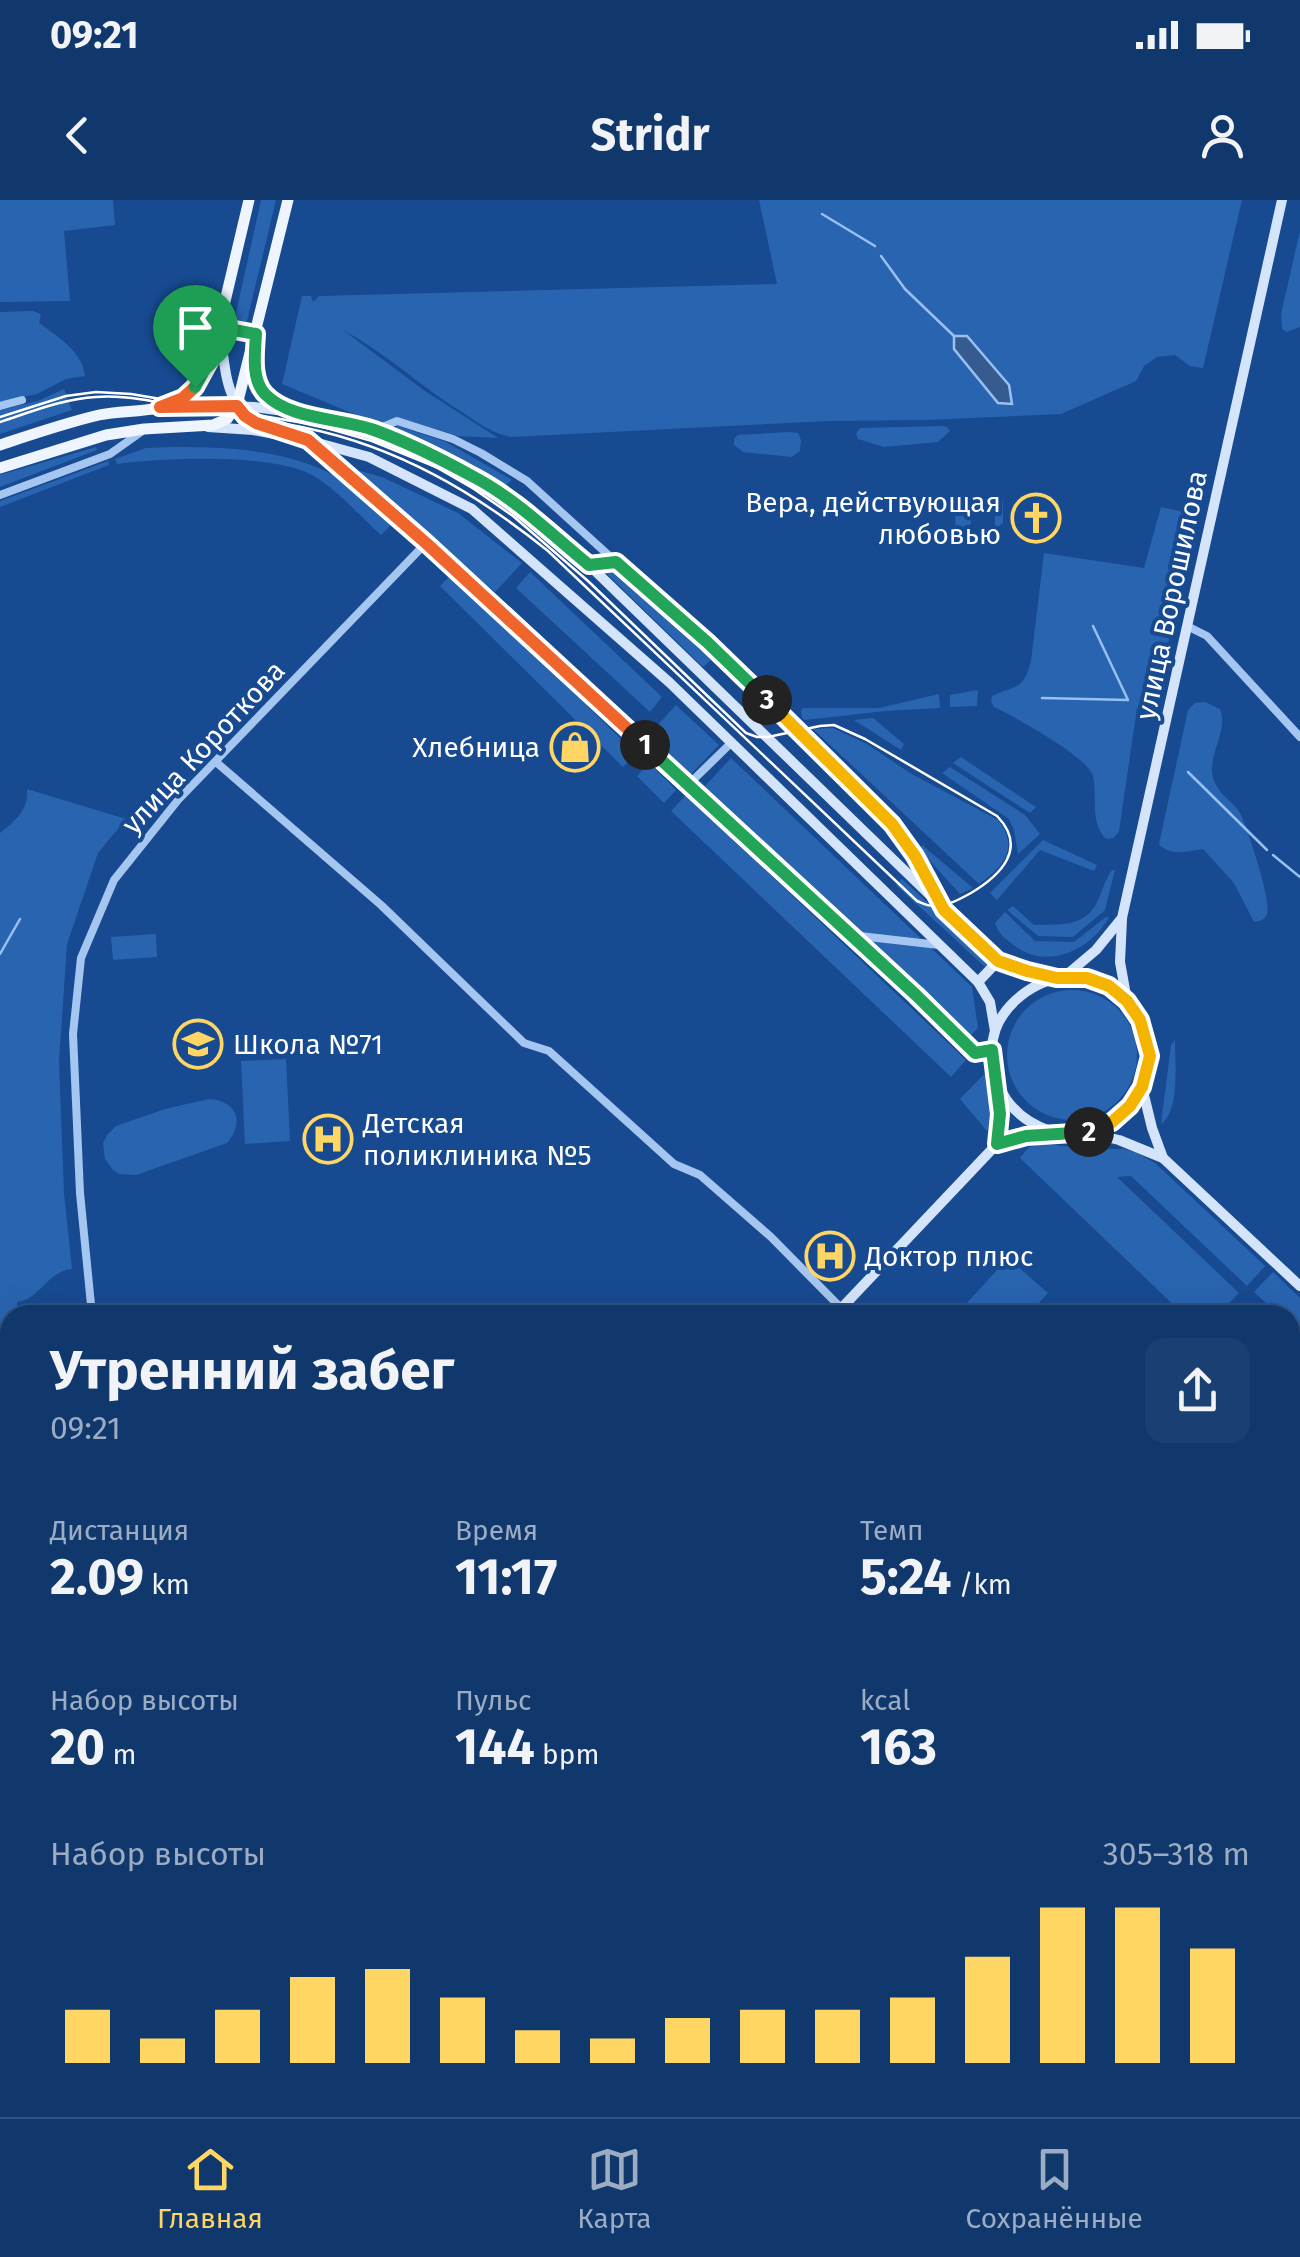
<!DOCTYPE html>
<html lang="ru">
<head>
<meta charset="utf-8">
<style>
	:root { --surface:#11386d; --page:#1a3f72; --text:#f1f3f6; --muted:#9cacc2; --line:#305280; --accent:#ffd564 }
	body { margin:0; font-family:"Fira Sans",sans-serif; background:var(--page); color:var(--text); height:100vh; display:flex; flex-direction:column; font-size:38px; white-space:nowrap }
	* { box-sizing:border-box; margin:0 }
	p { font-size:32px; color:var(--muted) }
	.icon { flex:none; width:55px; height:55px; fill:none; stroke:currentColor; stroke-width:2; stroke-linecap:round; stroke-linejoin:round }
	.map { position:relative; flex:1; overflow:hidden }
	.drawer { position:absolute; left:0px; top:1105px; width:1300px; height:812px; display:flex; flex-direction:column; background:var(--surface); border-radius:30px 30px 0 0; box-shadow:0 10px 40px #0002,0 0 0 2px var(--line) }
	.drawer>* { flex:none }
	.pin { position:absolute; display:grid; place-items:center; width:85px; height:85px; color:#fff; margin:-102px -42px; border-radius:50% 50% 50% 0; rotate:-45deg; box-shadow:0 0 10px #0007 }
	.pin .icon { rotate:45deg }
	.km { position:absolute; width:50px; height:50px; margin:-25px; border-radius:50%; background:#222; color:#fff; font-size:28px; line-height:50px; text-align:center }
	.round { display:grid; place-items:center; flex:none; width:105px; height:105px; border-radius:20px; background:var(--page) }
	.summary { display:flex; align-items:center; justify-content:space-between; height:170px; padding:0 50px }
	h1 { font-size:55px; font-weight:700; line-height:75px }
	.figures { display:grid; grid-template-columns:repeat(3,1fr); gap:15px; height:170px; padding:10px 50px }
	.figures div { display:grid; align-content:center }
	.figures b { font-size:50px; font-weight:700 }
	.figures small { font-size:28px; font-weight:400 }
	.figures p { font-size:28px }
	.chart { height:280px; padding:20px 50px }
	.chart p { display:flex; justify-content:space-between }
	.chart svg { width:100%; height:180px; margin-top:10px; stroke:var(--accent); stroke-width:6 }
	.status { display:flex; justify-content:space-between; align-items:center; height:70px; padding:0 50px; background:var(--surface); direction:ltr }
	.status svg { height:28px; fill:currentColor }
	header { display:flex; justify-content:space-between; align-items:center; height:130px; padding:0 50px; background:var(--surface); font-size:45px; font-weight:700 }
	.tabs { display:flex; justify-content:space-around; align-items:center; height:140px; border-top:2px solid var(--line); background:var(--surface); font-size:28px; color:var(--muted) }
	.tabs a { display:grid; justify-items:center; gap:5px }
	.tabs .selected { color:var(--accent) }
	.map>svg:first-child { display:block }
</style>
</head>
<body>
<div class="status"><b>09:21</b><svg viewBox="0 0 49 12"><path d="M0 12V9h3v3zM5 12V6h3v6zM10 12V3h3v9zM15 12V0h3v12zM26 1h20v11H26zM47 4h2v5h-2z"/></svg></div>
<header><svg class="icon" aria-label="back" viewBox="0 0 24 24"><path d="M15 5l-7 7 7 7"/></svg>Stridr<svg class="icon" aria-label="person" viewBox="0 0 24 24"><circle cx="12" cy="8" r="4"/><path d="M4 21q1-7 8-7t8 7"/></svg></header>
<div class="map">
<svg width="1300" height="1917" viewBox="0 0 1300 1917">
	<rect width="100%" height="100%" fill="#174a91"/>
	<g fill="#2964b0">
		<polygon points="0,0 113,0 115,25 64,31 70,101 0,102"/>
		<polygon points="261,0 276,0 246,125 239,127 234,122"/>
		<path d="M759,0H1242L1203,168L1190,166L1175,155L1157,157L1144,166L1136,181L1061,214L925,220L829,221L511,237C492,233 478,223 462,212C421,187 386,153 343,130L425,191L498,238L458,236L396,217L378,224L282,184L302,96H311L313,102L319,96L777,84Z"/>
		<polygon points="1300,31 1300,127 1287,132 1282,129 1281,114"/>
		<path d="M33,111L41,114L39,123C57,136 83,152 85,176L66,179L37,194L0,202V112Z"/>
		<polygon points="64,189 72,210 0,234 0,210 38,201"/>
		<polygon points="398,226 446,242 512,280 503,288 441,253 388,230"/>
		<polygon points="942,226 947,227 950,231 938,242 884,247 858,239 856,234 860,228"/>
		<polygon points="788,232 798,233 801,240 800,251 792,257 743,252 734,245 734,239 738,235"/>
		<polygon points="96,247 97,250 0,287 0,275"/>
		<path d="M172,247C228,247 288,249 339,278C359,290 376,308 393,323L381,335C361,317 339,292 317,278C279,252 163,258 117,264L115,259L146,248Z"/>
		<polygon points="108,261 109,265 0,307 0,301"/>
		<polygon points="346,267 382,277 458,313 522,363 495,392"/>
		<polygon points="956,297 1003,301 1003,323 995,329 995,311 972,310 970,330 955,329"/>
		<path d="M1161,307L1197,315L1155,502L1142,512L1137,508L1119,631C1115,638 1112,640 1105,638C1089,620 1098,597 1093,576C1087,556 1015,517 994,507L991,502L992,496C1016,485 1023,491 1031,461L1044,353L1144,368Z"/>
		<polygon points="617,368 711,460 703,467 604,371"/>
		<polygon points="530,372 662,497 650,512 516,388"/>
		<polygon points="453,373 636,554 623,567 440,386"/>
		<polygon points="978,490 977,506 950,507 950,495"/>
		<polygon points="939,494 940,508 885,511 805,520 802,518 801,510 803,508 879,508"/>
		<path d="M1205,502L1220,509C1230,534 1202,559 1216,585C1222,597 1236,604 1241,615C1248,630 1272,702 1267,714C1264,721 1261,720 1254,722L1234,683L1203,649C1188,651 1170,657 1159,644L1188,510L1195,503Z"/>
		<polygon points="676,505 719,545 688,577 646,538"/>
		<polygon points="873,518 904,544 901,550 854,520"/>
		<path d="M833,528L867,544L910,573L998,620C1020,648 1003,667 979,684L813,529Z"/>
		<polygon points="961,557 1036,607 1030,613 953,563"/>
		<polygon points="731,558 972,787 978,828 966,840 704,587"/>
		<polygon points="649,563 676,590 664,603 637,576"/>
		<polygon points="950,567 1025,615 1040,634 1018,654 1014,630 1009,619 942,573"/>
		<path d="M27,589L126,619L98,653L67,744L59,862L64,993L72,1069C47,1071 40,1100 17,1102L18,1115H10V1297L0,1300V633C15,621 29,610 27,589Z"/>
		<polygon points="686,595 966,860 951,877 671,611"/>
		<polygon points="1043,640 1097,665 1094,671 1040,650 997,700 990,693"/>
		<polygon points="922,645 973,688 960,694 920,650"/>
		<path d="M1112,670H1115L1105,710L1073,737L1038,736L1007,710L1013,706L1034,725C1060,724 1086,728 1098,700C1103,689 1105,679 1112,670Z"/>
		<polygon points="902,679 990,760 990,765 985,767 896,685"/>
		<path d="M1005,712L1035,741L1074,742L1106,717H1109C1092,749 1048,771 1015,746C1006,739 998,734 995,723Z"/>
		<polygon points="156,734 157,757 113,760 111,737"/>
		<circle cx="1072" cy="855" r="65"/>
		<path d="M1175,840C1175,863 1180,911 1161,924L1171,845Z"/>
		<polygon points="286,859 290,941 245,944 241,861"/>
		<path d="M987,871C993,891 993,911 987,931L960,899Z"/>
		<path d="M209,899C237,901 245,922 227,943L136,975L119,974L113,970L105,959L103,943L107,935L116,926L165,909Z"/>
		<polygon points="1043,943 1083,949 1124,949 1137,953 1155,963 1265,1066 1247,1086 1131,976 1117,977 1239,1093 1217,1115 1184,1115 1020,958 1029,947"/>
		<polygon points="1008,1058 1048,1093 1028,1115 956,1115"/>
		<polygon points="1273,1072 1300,1098 1300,1135 1290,1126 1290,1115 1279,1115 1254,1092"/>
		<polygon points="1290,1141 1300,1151 1300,1222 1297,1225 1290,1218"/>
		<polygon points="0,1780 10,1780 10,1819 0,1820"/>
	</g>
	<polygon fill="#365b90" stroke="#98c0f3" stroke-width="2.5" points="954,136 967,136 1009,185 1012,204 998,203 954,149"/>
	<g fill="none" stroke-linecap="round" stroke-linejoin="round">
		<g stroke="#98c0f3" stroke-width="2.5">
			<polyline points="822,14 875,46"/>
			<polyline points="881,56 905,89 954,136"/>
			<polyline points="1042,498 1128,500 1093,426"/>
			<polyline points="1188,572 1267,650"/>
			<polyline points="1273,655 1300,677"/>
			<polyline points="0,754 20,719"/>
		</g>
		<g stroke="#a5c6f0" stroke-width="8">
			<polyline points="0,206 22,200"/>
			<polyline points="375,230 397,221 453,239 481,253 527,281 616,362"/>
			<polyline points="311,243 426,343 916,795 975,853 991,850"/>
			<polyline points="0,295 110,254 141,232"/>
			<polyline points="589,365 616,362 707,442 892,624 915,656 940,701"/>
			<polyline points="1187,426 1207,436 1300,537"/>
			<polyline points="216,562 381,705 524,843 549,851 674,964 700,975 771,1037 848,1115"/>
			<polyline points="688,585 732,542"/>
			<polyline points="851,735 939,745"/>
			<polyline points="92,1115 80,993 73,834 81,758 114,680 178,600 426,343"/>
			<polyline points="1290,1707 1300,1706"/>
			<polyline points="0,1830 10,1829"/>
		</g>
		<polyline stroke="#a5c6f0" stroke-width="9" points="754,1908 755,1917"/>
		<g stroke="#d3e4fb" stroke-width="10">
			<path d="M220,133C227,177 224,212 272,229"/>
			<path d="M256,145C254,179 257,192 288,209"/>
			<polyline points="169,207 205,205 254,207 327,217 375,230 479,280 519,308 589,365 998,761 1027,771 1057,778"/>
			<polyline points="208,227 253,230 307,240 369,257 472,309 669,482 978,782 990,802 995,831"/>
			<polyline points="1122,719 1120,762 1127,801"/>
			<polyline points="1064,777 1096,750 1122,718 1282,0"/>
			<path d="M1064,777C1080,778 1095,779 1109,787C1160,816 1162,893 1110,923C1090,934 1072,931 1050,933C1032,934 1015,939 997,944C998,933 1000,922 999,912C999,891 991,870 992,849C993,811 1029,782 1064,777Z"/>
			<polyline points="978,782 998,761"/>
			<polyline points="1142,887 1152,928 1163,958"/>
			<path d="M1000,888C1010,910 1027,923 1050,931"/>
			<polyline points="1089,933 1119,940 1163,958 1300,1086"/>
			<polyline points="835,1115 997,944"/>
			<polyline points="0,1331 10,1330"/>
		</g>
		<g stroke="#eef5ff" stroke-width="11">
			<polyline points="219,127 256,134"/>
			<path d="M0,245C33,234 65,223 99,215C126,209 160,214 184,198C199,187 207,169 213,152L249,0"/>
			<polyline points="0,268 106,235 144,229 213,225 227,219 237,205 288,0"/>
		</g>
		<path stroke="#fff" stroke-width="2.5" d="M0,217L66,196L96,192L131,194L316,225L372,241L436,267L474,289L513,316L588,381L746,533L757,537H768L820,526L834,525L865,539L997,616C1028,648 1001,675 971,693C960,699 946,707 933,706C926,706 924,704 917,701L548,351C476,293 398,247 306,228C277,222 246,219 216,214C177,207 135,194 96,197C62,199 31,212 0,222"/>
	</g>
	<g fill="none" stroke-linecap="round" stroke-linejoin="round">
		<g stroke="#fff" stroke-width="20">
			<polyline id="split-1" points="195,187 183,198 160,207 237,206 245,216 256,223 308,240 426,343 645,545"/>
		</g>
		<g stroke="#fff" stroke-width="20">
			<polyline id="split-2" points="645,545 916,795 975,853 992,850 1000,914 997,944 1026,936 1089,932"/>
		</g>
		<g stroke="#fff" stroke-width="20">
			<polyline id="split-3" points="767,500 892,624 915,656 944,710 998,761 1027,771 1057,778 1087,778 1109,786 1127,801 1140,820 1150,856 1142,887 1130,906 1112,922 1089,932"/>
		</g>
		<g stroke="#fff" stroke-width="20">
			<path id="split-4" d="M195,187L211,158L218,127L256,134C255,153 251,179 265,194C290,220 341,218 374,230C407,242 441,259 472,276C515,298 552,335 589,365L616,362L707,442L767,500"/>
		</g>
		<use href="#split-1" stroke="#f0652b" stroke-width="12"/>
		<use href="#split-2" stroke="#22a559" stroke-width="12"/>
		<use href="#split-3" stroke="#f5b400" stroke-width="12"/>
		<use href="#split-4" stroke="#22a559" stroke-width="12"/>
	</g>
	<defs>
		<g id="church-ring" transform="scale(2.5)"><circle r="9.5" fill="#174a91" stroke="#ffd564" stroke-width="1.5"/><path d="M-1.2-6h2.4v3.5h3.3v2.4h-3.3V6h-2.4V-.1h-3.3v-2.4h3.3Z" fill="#ffd564"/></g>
		<g id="shop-ring" transform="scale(2.5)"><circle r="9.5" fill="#174a91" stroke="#ffd564" stroke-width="1.5"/><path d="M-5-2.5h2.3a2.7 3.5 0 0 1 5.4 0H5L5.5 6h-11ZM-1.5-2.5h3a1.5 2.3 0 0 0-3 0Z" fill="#ffd564"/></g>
		<g id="school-ring" transform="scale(2.5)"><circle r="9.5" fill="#174a91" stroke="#ffd564" stroke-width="1.5"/><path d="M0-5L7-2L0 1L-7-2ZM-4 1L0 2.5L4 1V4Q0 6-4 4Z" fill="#ffd564"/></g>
		<g id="hospital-ring" transform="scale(2.5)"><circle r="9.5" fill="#174a91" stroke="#ffd564" stroke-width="1.5"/><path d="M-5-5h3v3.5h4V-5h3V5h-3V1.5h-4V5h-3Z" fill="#ffd564"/></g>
	</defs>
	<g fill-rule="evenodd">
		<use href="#church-ring" x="1036" y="318"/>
		<use href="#shop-ring" x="575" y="547"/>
		<use href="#school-ring" x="198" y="844"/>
		<use href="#hospital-ring" x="328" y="939"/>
		<use href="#hospital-ring" x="830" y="1056"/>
	</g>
	<g text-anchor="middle" stroke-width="8" stroke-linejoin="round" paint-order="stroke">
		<g font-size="28" fill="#fff" stroke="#174a91" text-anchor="start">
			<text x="1001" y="312" text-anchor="end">Вера, действующая<tspan x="1001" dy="32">любовью</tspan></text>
			<text x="540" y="557" text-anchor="end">Хлебница</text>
			<text x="233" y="854">Школа №71</text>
			<text x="363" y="933">Детская<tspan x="363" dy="32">поликлиника №5</tspan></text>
			<text x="865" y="1066">Доктор плюс</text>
		</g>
		<g font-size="28" fill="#fff" stroke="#174a91">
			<text transform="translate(1171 395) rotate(-78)" y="10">улица Ворошилова</text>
			<text transform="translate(203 547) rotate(-47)" y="10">улица Короткова</text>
		</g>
	</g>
</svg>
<div class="pin" style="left:195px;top:187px;background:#1e9e55"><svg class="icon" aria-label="arrive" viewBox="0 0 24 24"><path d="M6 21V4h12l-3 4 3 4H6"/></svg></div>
<b class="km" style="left:645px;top:545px">1</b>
<b class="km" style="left:1089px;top:932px">2</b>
<b class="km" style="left:767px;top:500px">3</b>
<section class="drawer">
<div class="summary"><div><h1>Утренний забег</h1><p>09:21</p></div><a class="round"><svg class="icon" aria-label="share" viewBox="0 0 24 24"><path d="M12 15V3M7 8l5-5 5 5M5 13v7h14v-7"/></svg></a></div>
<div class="figures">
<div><p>Дистанция</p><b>2.09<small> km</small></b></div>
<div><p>Время</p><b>11:17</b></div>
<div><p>Темп</p><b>5:24<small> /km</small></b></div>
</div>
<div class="figures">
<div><p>Набор высоты</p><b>20<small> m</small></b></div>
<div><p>Пульс</p><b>144<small> bpm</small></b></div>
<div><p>kcal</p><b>163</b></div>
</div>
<div class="chart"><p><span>Набор высоты</span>305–318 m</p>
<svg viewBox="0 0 160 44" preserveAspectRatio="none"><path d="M5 44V31M15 44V38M25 44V31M35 44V23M45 44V21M55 44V28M65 44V36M75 44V38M85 44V33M95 44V31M105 44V31M115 44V28M125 44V18M135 44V6M145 44V6M155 44V16"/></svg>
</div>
</section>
</div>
<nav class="tabs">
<a class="selected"><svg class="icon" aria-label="home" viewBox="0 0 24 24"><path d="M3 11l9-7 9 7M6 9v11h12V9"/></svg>Главная</a>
<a><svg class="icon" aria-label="map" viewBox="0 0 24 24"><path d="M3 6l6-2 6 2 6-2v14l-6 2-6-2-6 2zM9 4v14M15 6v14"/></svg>Карта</a>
<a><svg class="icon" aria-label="saved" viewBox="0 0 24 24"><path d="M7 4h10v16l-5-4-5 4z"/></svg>Сохранённые</a>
</nav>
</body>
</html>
